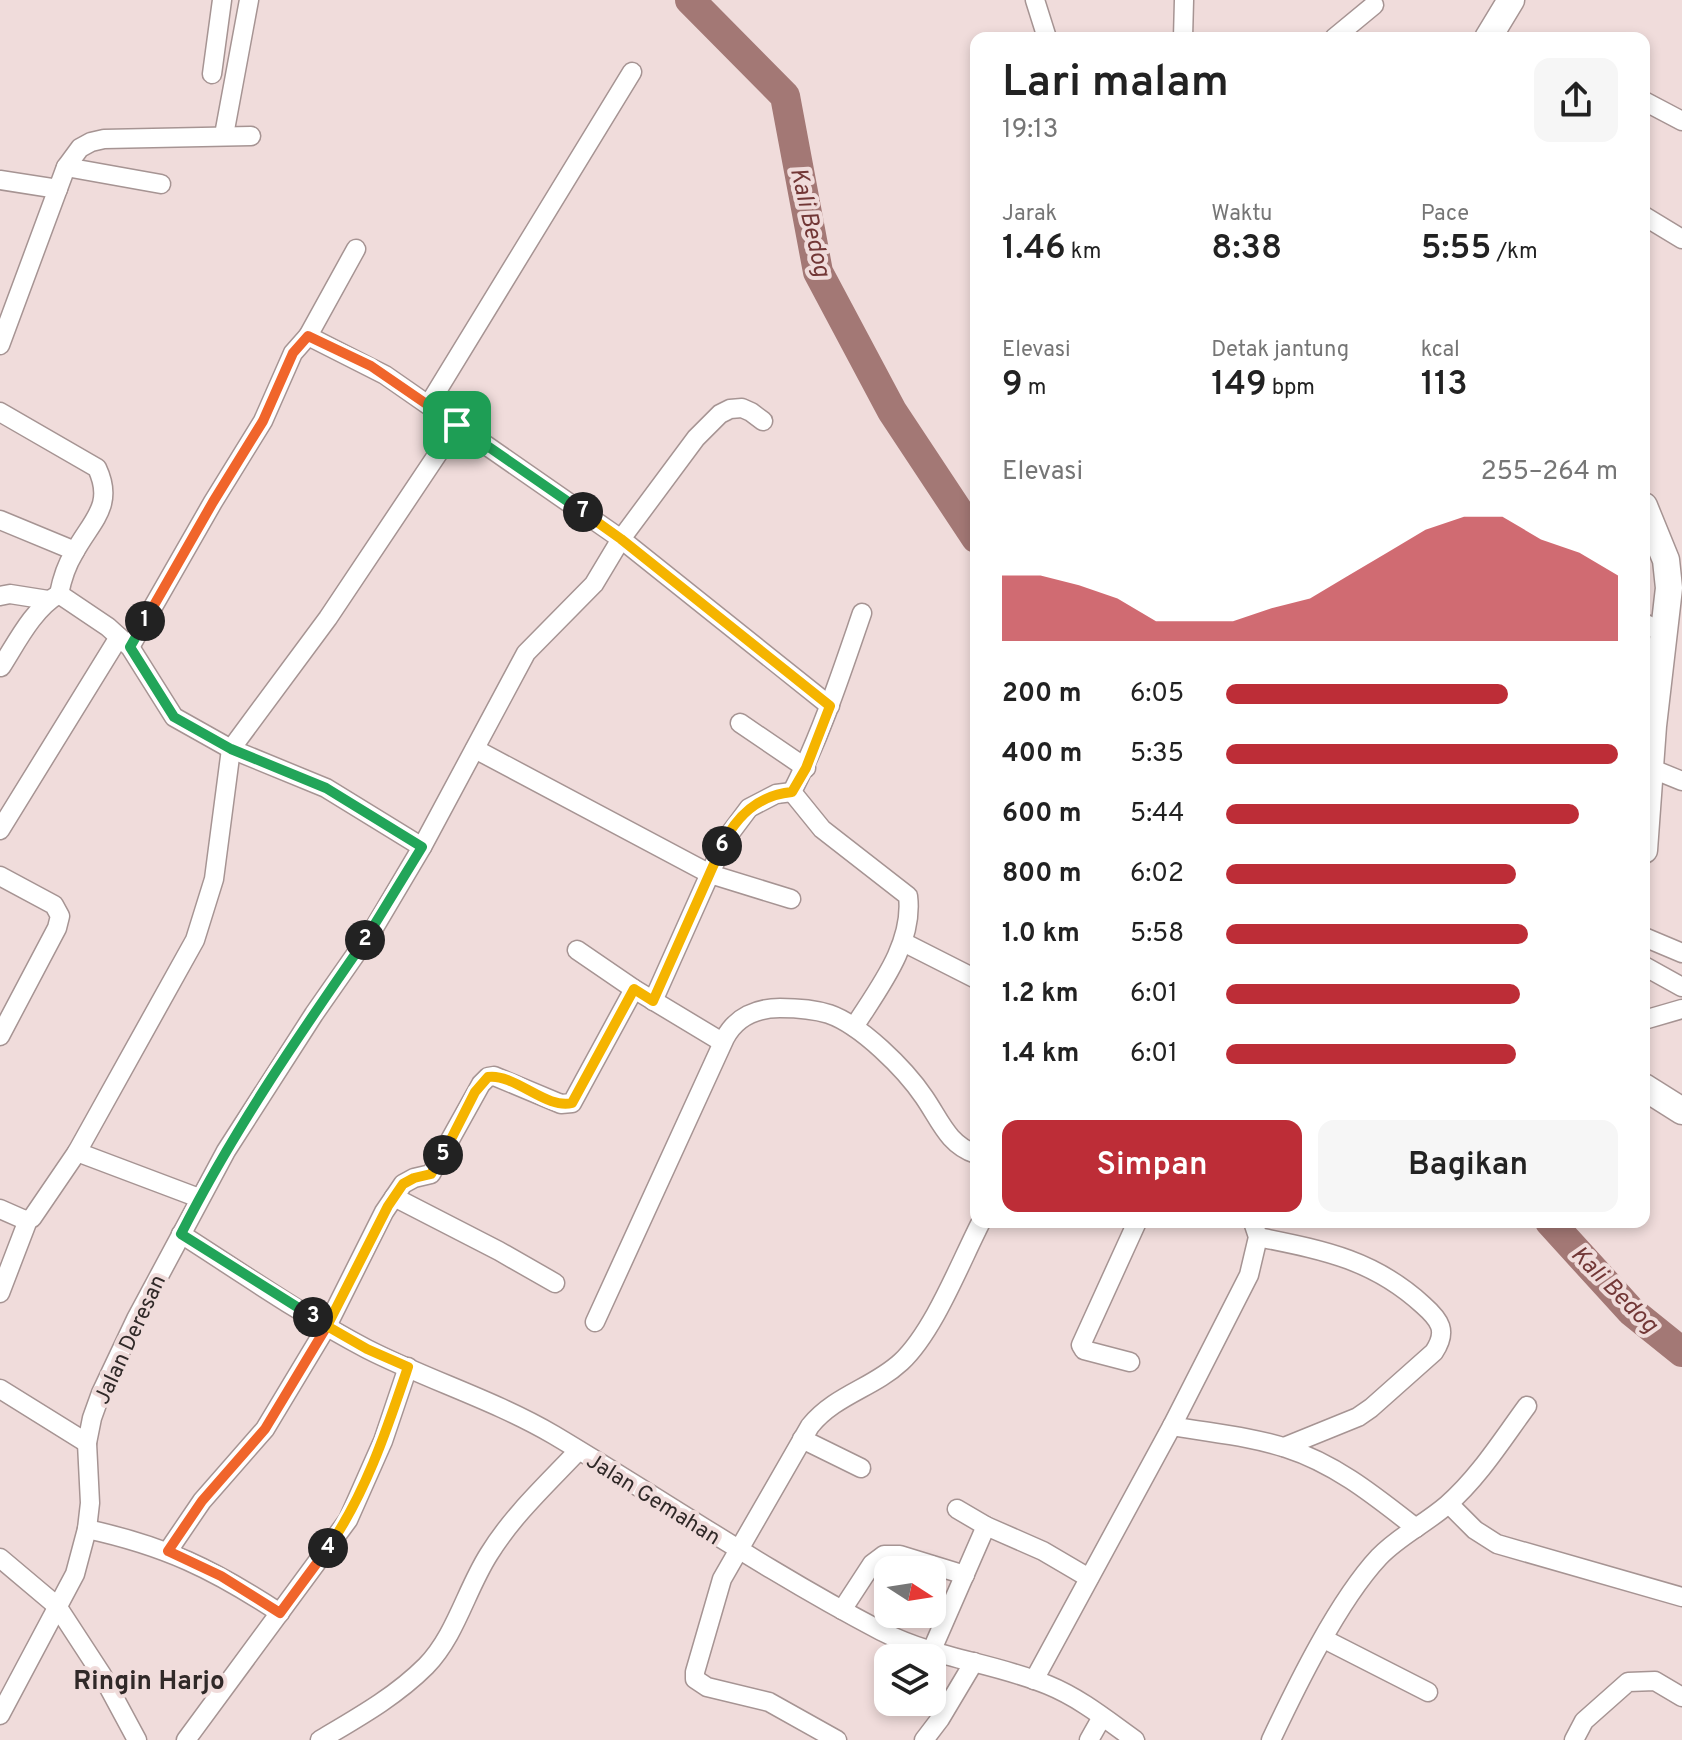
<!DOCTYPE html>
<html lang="id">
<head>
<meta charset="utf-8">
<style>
	:root { --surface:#fff; --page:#f6f6f6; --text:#222; --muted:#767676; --accent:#bd2d37 }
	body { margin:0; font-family:Overpass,sans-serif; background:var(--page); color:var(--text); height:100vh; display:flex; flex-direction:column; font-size:30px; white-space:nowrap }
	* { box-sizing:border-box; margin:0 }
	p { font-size:26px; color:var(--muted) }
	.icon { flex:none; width:44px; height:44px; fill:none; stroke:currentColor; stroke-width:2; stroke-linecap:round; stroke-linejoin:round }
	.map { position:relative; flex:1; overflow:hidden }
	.panel { position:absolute; left:970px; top:32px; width:680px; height:1196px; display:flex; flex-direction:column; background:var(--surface); border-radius:16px; box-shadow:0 4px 12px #0003 }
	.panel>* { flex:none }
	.needle { width:52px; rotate:102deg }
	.fabs { position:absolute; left:874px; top:1556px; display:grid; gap:16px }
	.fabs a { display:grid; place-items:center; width:72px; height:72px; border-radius:16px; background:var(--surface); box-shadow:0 4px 12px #0003; font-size:40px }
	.pin { position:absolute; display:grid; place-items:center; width:68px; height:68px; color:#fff; margin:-34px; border-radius:16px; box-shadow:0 4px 12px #0006 }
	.km { position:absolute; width:40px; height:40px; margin:-20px; border-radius:50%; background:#222; color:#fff; font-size:22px; line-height:40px; text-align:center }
	.round { display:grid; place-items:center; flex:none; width:84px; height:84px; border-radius:16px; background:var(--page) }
	.head { display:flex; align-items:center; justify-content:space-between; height:136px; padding:0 32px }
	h1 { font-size:44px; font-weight:600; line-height:60px }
	.stats { display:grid; grid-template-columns:repeat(3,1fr); gap:12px; height:136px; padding:8px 32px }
	.stats div { display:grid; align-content:center }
	.stats b { font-size:34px; font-weight:600 }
	.stats small { font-size:22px; font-weight:400 }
	.stats p { font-size:22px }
	.chart { height:224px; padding:16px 32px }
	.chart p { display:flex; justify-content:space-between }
	.chart svg { width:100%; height:144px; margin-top:8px; fill:var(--accent); opacity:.7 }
	.button { display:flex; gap:16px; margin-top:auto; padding:16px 32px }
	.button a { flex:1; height:92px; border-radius:16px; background:var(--accent); color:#fff; font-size:32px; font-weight:600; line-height:92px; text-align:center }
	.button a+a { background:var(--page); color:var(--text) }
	ul { padding:0 32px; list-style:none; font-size:26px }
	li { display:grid; grid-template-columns:128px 96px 1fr; align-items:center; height:60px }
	li i { height:20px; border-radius:10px; background:var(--accent) }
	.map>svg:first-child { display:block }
</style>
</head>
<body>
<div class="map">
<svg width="1682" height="1740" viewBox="0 0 1682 1740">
	<rect width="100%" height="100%" fill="#f0dcdb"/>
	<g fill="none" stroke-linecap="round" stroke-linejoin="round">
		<g stroke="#a37875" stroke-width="30">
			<polyline points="690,0 785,96 818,272 892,411 976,538"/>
			<polyline points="1550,1222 1631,1311 1682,1352"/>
		</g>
		<g stroke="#a69493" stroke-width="21">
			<g id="street">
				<polyline points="1035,0 1047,38"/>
				<polyline points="1183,38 1184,0"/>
				<polyline points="1334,38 1374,5"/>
				<polyline points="212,74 222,0"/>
				<polyline points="1644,101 1682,121"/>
				<polyline points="224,135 249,0"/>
				<polyline points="66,167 161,184"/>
				<polyline points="0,180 58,189"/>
				<polyline points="1644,216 1682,239"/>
				<polyline points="308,336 356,249"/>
				<polyline points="0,345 66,167 80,148 91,142 104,139 251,136"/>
				<polyline points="429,404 632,72"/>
				<path d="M0,412L97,468C115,506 91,521 74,553C66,566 62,579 59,594L108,627L130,647L174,717L231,749L326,788L422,847L374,928L314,1014L226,1151L136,1319L101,1393L92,1418L87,1443L90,1503L87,1529L75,1574L0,1715"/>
				<polyline points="0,520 75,551"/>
				<polyline points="0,596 10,594 48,600"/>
				<polyline points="1644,623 1664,633"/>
				<polyline points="130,647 213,502 263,421 293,353 308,336 385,375 621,539 830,706"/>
				<path d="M1,667C17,642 33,609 59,594"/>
				<polyline points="740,723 806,768"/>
				<polyline points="475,749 710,874 791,899"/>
				<polyline points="1650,768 1682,781"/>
				<polyline points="0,830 119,637"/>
				<polyline points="422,847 526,653 594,584 621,539 696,438 720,414 730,409 742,408 751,412 763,421"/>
				<polyline points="0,876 54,905 60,916 57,928 0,1036"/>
				<polyline points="1644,937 1682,953"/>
				<polyline points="903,942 976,979"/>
				<polyline points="577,950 634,989 722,1042"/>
				<polyline points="1644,966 1682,987"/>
				<polyline points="653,1001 725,840 749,808 776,794 792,792"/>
				<polyline points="1644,1020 1682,1009"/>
				<path d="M854,1027C878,989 914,944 908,896L822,829L792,792C821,735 841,674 862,613"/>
				<polyline points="77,1152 195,940 214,879 231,749 328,618 457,425"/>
				<polyline points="394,1197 499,1251 555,1283"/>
				<polyline points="0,1209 25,1220 32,1218 77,1152 199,1198"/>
				<path d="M181,1234C242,1273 302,1315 367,1349C428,1380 494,1400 554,1435C663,1500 768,1572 881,1631C936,1659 992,1662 1048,1685C1080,1698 1107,1720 1135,1740"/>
				<path d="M1258,1237C1322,1250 1373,1259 1423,1305C1440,1320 1448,1331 1434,1352L1371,1408L1358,1417L1284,1447"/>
				<polyline points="0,1293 28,1220"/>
				<path d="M595,1322L725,1038C736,1017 757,1008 780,1008C796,1008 813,1009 829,1014C861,1025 905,1069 924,1097C940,1120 948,1145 976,1154"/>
				<polyline points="1130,1362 1084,1350 1081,1345 1137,1222"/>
				<polyline points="0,1389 87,1443"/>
				<path d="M1172,1426C1210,1433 1249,1436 1286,1448C1336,1464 1375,1496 1416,1528"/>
				<polyline points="802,1439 861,1468"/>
				<polyline points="1449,1504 1475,1530 1497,1544 1682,1597"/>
				<polyline points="957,1509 986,1526 1043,1551 1089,1578"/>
				<path d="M87,1529C165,1546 213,1569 280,1613"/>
				<polyline points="168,1551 202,1501 265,1429 327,1326 384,1212 403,1184 414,1178 431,1174 481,1084 488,1077 494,1076 561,1104 572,1103 634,989"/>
				<polyline points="0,1558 57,1606 102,1675 137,1740"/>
				<polyline points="842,1610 872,1564 884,1555 900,1555 965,1575"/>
				<polyline points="1324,1639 1428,1692"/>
				<polyline points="931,1652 986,1526"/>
				<polyline points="1034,1680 1172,1426 1249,1275 1258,1237 1253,1222"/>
				<polyline points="186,1740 348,1520 383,1441 408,1367"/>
				<path d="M320,1740C357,1718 395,1697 426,1666C456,1635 466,1590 489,1554C513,1515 547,1484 578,1451"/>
				<path d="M837,1740L769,1702L707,1687L695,1679V1672L722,1579L810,1426C835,1395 873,1388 901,1362C934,1331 960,1263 981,1222"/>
				<polyline points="924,1740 940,1719 974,1662"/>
				<polyline points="1089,1740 1102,1717"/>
				<path d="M1271,1740C1297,1685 1338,1601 1379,1557C1399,1536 1425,1524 1447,1505C1479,1477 1502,1440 1527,1406"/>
				<polyline points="1574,1740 1584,1721 1628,1682 1655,1681 1682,1697"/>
			</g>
		</g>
		<g stroke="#a69493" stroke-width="29">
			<g id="secondary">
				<polyline points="1488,38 1511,0"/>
				<polyline points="1644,506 1666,560 1669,588 1653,726 1644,850"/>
				<polyline points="1644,1087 1682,1111"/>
			</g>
		</g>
		<use href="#street" stroke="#fff" stroke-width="18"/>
		<use href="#secondary" stroke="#fff" stroke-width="26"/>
	</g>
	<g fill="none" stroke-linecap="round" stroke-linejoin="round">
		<g stroke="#fff" stroke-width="16">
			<polyline id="split-1" points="145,621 213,502 263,421 293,353 308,336 371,366 457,425"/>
		</g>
		<g stroke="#fff" stroke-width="16">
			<polyline id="split-2" points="145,621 130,647 174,717 231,749 326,788 422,847 365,940"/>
		</g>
		<g stroke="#fff" stroke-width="16">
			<path id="split-3" d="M313,1317L181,1234C233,1131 299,1035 365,940"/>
		</g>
		<g stroke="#fff" stroke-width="16">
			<polyline id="split-4" points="313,1317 327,1326 265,1429 202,1501 168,1551 221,1576 280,1613 328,1548"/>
		</g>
		<g stroke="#fff" stroke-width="16">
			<path id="split-5" d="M328,1548C366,1493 387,1429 408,1367L367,1349L327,1326L388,1206L403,1184L414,1178L431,1174L443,1155"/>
		</g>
		<g stroke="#fff" stroke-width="16">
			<path id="split-6" d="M443,1155L475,1092L488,1077C514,1073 547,1110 572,1103L634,989L653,1001L722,846"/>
		</g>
		<g stroke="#fff" stroke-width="16">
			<path id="split-7" d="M583,512L621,539L830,706L806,768L792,792C759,795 736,816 722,846"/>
		</g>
		<g stroke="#fff" stroke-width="16">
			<polyline id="split-8" points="457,425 583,512"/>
		</g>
		<use href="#split-1" stroke="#f0652b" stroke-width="10"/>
		<use href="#split-2" stroke="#22a559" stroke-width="10"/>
		<use href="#split-3" stroke="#22a559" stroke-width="10"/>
		<use href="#split-4" stroke="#f0652b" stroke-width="10"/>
		<use href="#split-5" stroke="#f5b400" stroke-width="10"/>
		<use href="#split-6" stroke="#f5b400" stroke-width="10"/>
		<use href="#split-7" stroke="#f5b400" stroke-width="10"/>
		<use href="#split-8" stroke="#22a559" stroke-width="10"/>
	</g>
	<g text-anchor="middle" stroke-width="8" stroke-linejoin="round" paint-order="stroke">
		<g font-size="22" fill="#302928" stroke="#f0dcdb">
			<text transform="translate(129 1339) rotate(-65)" y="8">Jalan Deresan</text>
			<text transform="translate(654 1498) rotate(32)" y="8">Jalan Gemahan</text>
		</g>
		<g font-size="24" font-style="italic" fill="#723736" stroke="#f0dcdb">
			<text transform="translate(811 222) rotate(77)" y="8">Kali Bedog</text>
			<text transform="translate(1615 1289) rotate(45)" y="8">Kali Bedog</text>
		</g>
		<g font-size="26" font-weight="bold" fill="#302928" stroke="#f0dcdb">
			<text x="149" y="1689">Ringin Harjo</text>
		</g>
	</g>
</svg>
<div class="fabs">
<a><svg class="needle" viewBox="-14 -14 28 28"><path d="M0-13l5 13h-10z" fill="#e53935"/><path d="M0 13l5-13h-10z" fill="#767676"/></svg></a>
<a><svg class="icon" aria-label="layers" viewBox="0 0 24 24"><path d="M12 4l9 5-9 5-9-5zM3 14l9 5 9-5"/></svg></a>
</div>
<div class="pin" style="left:457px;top:425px;background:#1e9e55"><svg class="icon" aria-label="arrive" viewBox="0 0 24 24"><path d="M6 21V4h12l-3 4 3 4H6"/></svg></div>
<b class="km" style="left:145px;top:621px">1</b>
<b class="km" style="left:365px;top:940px">2</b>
<b class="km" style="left:313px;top:1317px">3</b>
<b class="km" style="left:328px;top:1548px">4</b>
<b class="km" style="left:443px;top:1155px">5</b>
<b class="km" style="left:722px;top:846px">6</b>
<b class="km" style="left:583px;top:512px">7</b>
<section class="panel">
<div class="head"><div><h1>Lari malam</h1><p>19:13</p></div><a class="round"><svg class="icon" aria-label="share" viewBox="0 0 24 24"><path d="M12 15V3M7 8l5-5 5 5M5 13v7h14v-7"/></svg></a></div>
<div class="stats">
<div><p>Jarak</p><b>1.46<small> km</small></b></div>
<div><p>Waktu</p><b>8:38</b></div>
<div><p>Pace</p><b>5:55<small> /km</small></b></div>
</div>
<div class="stats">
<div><p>Elevasi</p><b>9<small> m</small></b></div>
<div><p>Detak jantung</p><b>149<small> bpm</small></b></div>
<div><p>kcal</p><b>113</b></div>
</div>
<div class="chart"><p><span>Elevasi</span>255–264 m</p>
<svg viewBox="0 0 160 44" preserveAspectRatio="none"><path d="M0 44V24L10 24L20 27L30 31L40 38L50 38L60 38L70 34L80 31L90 24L100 17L110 10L120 6L130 6L140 13L150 17L160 24V44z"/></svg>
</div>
<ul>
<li><b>200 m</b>6:05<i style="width:72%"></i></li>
<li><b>400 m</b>5:35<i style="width:100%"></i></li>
<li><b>600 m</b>5:44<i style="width:90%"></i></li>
<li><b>800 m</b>6:02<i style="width:74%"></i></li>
<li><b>1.0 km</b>5:58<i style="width:77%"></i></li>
<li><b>1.2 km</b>6:01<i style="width:75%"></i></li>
<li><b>1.4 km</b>6:01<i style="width:74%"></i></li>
</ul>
<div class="button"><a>Simpan</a><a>Bagikan</a></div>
</section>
</div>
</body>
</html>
